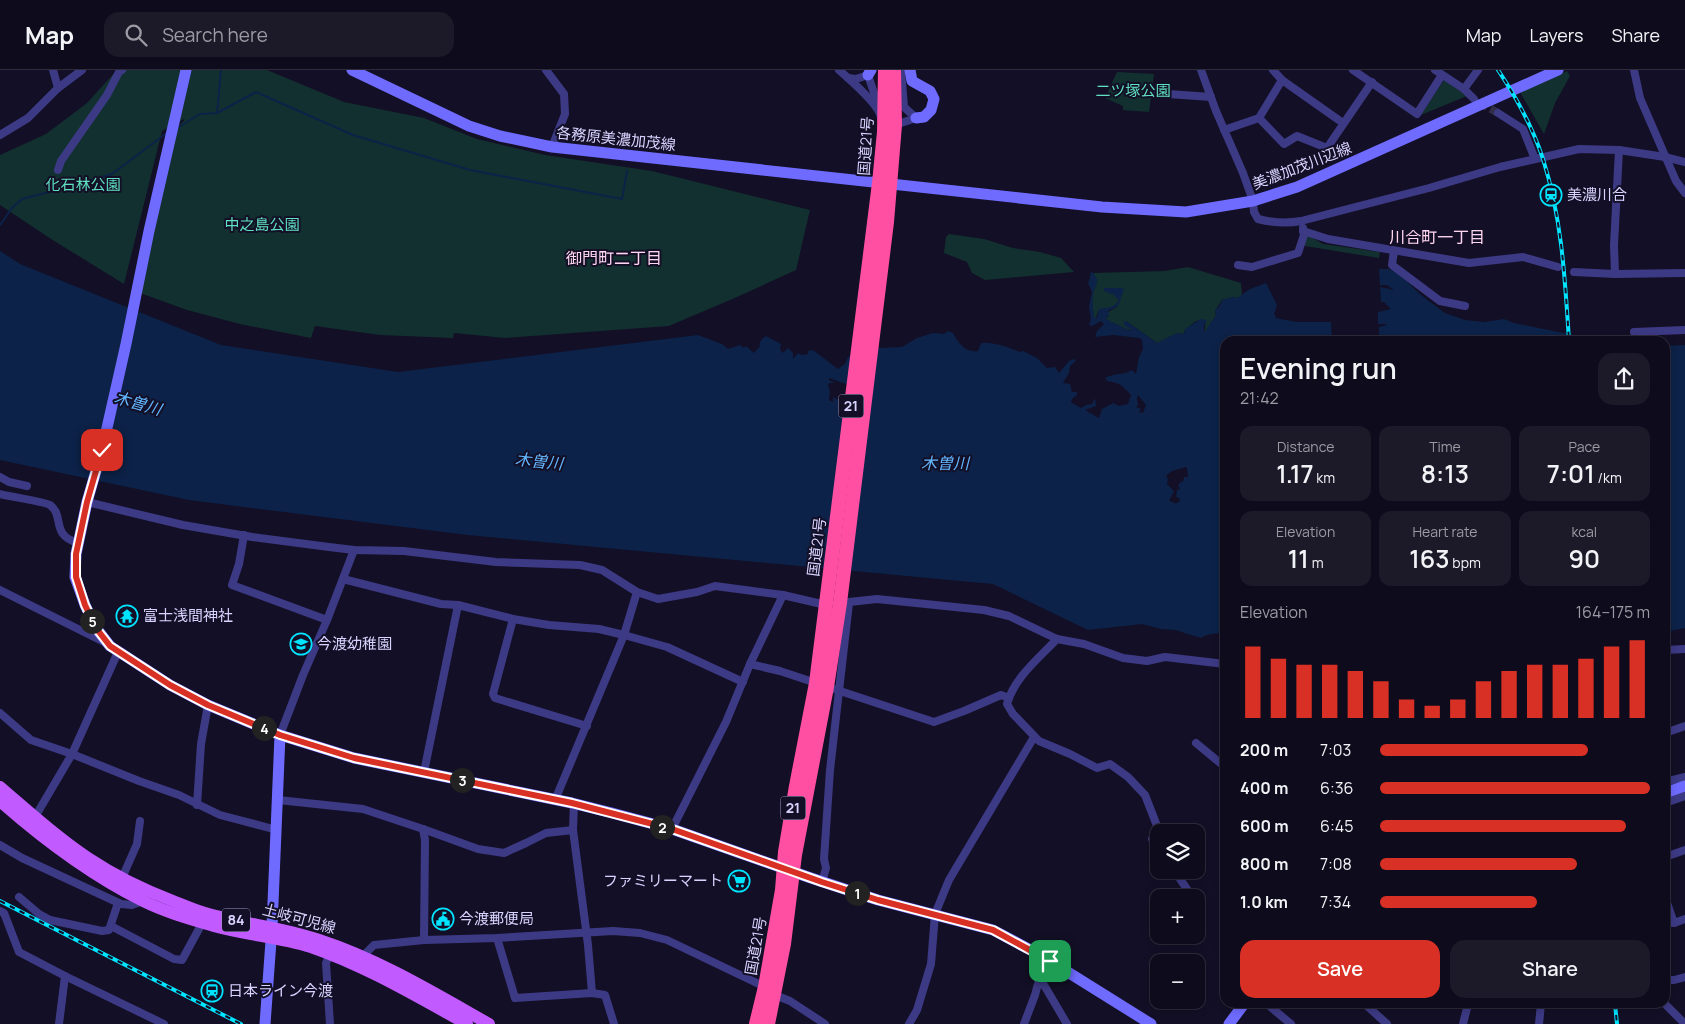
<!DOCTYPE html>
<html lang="en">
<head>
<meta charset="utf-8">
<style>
	:root { --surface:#0e0b1c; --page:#1c1929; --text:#f1f3f6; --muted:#9b9ba3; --line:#2e2b3b; --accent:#d93025 }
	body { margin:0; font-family:Manrope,"Noto Sans JP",sans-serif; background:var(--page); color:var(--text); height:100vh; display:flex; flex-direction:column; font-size:19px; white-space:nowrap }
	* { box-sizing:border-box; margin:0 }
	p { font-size:16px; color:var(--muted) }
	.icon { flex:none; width:28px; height:28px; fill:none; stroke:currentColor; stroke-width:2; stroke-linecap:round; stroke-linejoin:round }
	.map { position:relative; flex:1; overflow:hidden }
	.drawer { position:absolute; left:1220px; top:266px; width:450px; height:672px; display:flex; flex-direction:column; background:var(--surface); border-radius:15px; box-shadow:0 2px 8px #0003,0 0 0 1px var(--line) }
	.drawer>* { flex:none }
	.controls { position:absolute; left:1150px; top:754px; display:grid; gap:10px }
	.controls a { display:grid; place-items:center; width:55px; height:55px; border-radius:10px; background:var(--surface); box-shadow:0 2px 8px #0003,0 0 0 1px var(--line); font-size:25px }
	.pin { position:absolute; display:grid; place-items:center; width:42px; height:42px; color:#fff; margin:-21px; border-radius:10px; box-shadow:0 2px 8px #0006 }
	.km { position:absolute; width:25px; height:25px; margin:-12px; border-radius:50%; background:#222; color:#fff; font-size:14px; line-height:25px; text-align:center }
	.round { display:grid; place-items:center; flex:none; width:52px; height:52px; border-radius:15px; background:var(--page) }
	.overview { display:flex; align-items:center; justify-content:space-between; height:85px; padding:0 20px }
	h1 { font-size:28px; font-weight:600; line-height:38px }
	.stats { display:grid; grid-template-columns:repeat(3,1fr); gap:8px; height:85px; padding:5px 20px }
	.stats div { display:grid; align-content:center; border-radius:12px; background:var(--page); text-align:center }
	.stats b { font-size:25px; font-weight:600 }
	.stats small { font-size:14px; font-weight:400 }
	.stats p { font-size:14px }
	.chart { height:140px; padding:10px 20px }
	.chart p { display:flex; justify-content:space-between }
	.chart svg { width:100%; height:90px; margin-top:5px; stroke:var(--accent); stroke-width:6 }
	.button { display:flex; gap:10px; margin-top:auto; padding:10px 20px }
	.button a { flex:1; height:58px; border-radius:15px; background:var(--accent); color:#fff; font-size:20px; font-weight:600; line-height:58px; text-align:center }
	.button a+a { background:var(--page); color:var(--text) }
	ul { padding:0 20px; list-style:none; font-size:16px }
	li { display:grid; grid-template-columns:80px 60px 1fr; align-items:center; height:38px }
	li i { height:12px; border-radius:6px; background:var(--accent) }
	header { display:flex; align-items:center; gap:30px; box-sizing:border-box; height:70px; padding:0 25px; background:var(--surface); border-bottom:1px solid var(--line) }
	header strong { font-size:24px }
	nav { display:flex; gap:28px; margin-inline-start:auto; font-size:18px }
	.search { width:350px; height:45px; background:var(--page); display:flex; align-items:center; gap:12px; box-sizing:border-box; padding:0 18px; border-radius:15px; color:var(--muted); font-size:19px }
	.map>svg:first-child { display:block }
</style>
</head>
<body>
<header>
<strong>Map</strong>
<div class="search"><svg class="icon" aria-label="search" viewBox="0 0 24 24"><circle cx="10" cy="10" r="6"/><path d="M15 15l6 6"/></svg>Search here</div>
<nav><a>Map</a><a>Layers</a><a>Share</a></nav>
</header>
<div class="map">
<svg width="1685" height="954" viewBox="0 0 1685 954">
	<rect width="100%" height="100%" fill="#130f26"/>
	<g fill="#12302f">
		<polygon points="117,0 267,0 344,32 424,48 477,69 545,85 652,101 810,140 796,200 737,227 669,256 505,268 454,263 453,268 380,265 315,256 311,268 240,254 187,240 140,223 177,61 180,54 184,51 184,49 162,61 124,214 51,169 0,135 0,85 46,64 87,33"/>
		<polygon points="1567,1 1570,6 1555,33 1544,64 1520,22"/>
		<polygon points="1117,2 1154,4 1149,42 1123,40 1123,36 1105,28"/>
		<polygon points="1444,10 1467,26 1421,45"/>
		<polygon points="949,164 984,169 1013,178 1040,182 1061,188 1074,202 985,210 972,203 967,192 944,183 946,167"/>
		<polygon points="1306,164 1323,174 1380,182 1379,188 1305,176"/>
		<path d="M1188,197L1241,213L1242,225L1237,228L1233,227L1222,230L1215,241L1216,245L1204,264L1206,250L1196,251L1185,260L1184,264C1175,261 1166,270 1157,273L1126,251L1134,260L1126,259L1107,250L1105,248L1108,247V242L1117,237L1119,230L1115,236L1098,241L1096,248L1094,247C1093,240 1092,232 1092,226C1094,214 1100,217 1093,203L1165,201Z"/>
	</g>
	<g fill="#0c2248" fill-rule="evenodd">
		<path d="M0,181L20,194L221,275L398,302L698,265L722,274L728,279L740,275L744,278L746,276L754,283L760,276L759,274L762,269L766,266L781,274L780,279L783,283L788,278L793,283V289L798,283L802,285L808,284V281L813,280L838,299L845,294L848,287L871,275L879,278L902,277L917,268L933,263L944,264L948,261L953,263C958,273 966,283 978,281L981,273C994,272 1007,277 1020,282L1023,281L1037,288L1047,298L1055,297L1059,303L1069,291L1074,289L1076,291L1070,296L1069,303L1063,313L1070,314L1072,322H1077V325L1071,330L1072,333L1081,338L1086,335L1092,334L1095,328L1096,336L1085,340L1099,348L1102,339L1113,333L1119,336L1128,334L1131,325C1122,315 1120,313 1107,311L1105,308C1114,303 1125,305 1132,300L1136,304L1139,287L1143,279L1142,270L1140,268L1113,265L1095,267L1097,261L1104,254L1101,251L1092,256L1089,255L1091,249L1089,237L1092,222L1088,213L1090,208L1091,201C1103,213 1094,214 1093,226C1092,233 1093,240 1094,246L1095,248H1097L1099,239C1107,237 1114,239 1119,230L1114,225L1104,221V218H1122L1124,220C1121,225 1121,231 1118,235C1116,238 1111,239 1108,241L1109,246L1106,247V249L1126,259L1134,260L1125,256L1123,252L1126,251L1157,273L1177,263L1184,264L1185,259L1201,249L1207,250L1204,256V263L1216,245L1215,240L1219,237L1222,230L1233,227L1237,228L1250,219L1266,213L1277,235L1274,244L1276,246L1275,248L1297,252H1331L1332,271H1225V564C1217,563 1208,563 1201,568L1175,560L1161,559L1142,554L1088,560L993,514L468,465L189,430L0,390ZM829,308L849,315L848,330L841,331L833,327V332L829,330L830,321L828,316L829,313H835L829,310ZM1138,325L1146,335L1143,343L1139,342L1141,339L1136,337L1138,335L1137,328ZM1186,397L1187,398L1188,407H1184L1183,412L1182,411L1178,415L1180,419L1177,420L1176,427L1179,428L1180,431L1175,434V433L1169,431L1174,421L1167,414L1168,409L1166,406L1172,401Z"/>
		<polygon points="1379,199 1388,199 1397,202 1421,225 1445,243 1465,250 1484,252 1504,249 1514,253 1604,271 1388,271 1387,269 1379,269 1379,257 1387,255 1385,254 1378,254 1378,242 1391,239 1384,232 1381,232 1380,217 1394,220 1387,215 1380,215"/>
		<polygon points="1685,275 1685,558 1665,562 1665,276"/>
	</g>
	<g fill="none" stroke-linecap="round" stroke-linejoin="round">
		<g stroke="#0c2248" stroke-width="2">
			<polyline points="217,43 256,22 353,65 470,100 622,129 627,101"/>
			<polyline points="177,58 200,44 217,43 221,0"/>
			<polyline points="0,155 12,138 22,129 69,117 112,104 168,62"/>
		</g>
		<polyline stroke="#312d47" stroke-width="8" stroke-dasharray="8 4" stroke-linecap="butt" points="1480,33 1498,43"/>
		<g stroke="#3d3a85" stroke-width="8">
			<polyline points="546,0 564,24 565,44 552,77"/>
			<path d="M839,0C849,9 880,35 881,48"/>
			<polyline points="901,0 904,37 916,48"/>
			<path d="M1201,0L1216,41L1243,103L1253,131L1254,142L1258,149C1274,153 1286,154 1301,151L1429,118L1500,97L1579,79L1619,80L1665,87L1685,92"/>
			<polyline points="1353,0 1417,44 1442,5"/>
			<polyline points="1435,0 1464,19 1474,29"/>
			<polyline points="1634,0 1640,28 1676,111 1685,123"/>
			<polyline points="848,8 856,9 868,5 876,29 876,36"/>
			<polyline points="1282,10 1343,53"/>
			<polyline points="58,18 82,0"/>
			<polyline points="1464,19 1478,0"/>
			<polyline points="1154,23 1211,27"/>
			<polyline points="1498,43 1523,59 1535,89"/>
			<polyline points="1259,48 1284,74 1297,66 1327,78 1372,12"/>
			<polyline points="895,55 916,48"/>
			<polyline points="1224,60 1259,48 1282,10 1273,0"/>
			<polyline points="0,65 28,48 58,18 53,0"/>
			<polyline points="58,100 61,91 107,25 119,2 122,0"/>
			<polyline points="1303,161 1328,169 1469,193 1523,187 1558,197"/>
			<polyline points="1394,181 1392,195 1440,231 1465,236"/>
			<polyline points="1238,195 1252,197 1298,183 1304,165 1303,158"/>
			<polyline points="1574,202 1615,204 1685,203"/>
			<polyline points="1615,204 1614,175 1619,80"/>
			<polyline points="1634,262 1685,260"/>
			<polyline points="0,407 9,412 27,416"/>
			<path d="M0,424C7,426 46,432 50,435C65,446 50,465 78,473"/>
			<polyline points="87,432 183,455 252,467 329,477 354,480 404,481 496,492 580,495 602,500 637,522 658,529 697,522 715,516 783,525 826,535"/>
			<polyline points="244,465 239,494 232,515 327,550"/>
			<polyline points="343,509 441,534 458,535 513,549 549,555 599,559 624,565 667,577 743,612"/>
			<polyline points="0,520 106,573"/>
			<polyline points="840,533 877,529 984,540 1009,546 1057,569 1084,574 1123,588 1147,591 1165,587 1225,594"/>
			<polyline points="513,549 493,624 495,628 587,656"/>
			<path d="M1057,569C1039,588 1014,608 1007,634L1013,644L1039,671L1070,684L1097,698L1110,694L1128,707L1145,725L1159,761L1152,769L1159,781"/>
			<polyline points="1665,580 1685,579"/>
			<polyline points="750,594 780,601 816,613"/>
			<polyline points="834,619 934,652 964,641 1001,625 1009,628"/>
			<polyline points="0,643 31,670 72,684 139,711 179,725 220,745 277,760"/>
			<polyline points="1665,663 1685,656"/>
			<polyline points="280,665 303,605 327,550 354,480"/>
			<polyline points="1196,673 1225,697"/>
			<polyline points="424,702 458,535"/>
			<polyline points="1665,712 1685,707"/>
			<polyline points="278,730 363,739 423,759 478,779 504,783 526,773 546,763 573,760"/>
			<polyline points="555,730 624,565 637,522"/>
			<polyline points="574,733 573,760 588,875 592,923"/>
			<polyline points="1665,733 1685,726"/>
			<polyline points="197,735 201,674 208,635"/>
			<polyline points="35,747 72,684 118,582"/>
			<polyline points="423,759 425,770 424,870"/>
			<polyline points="672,759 726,652 750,594 783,525"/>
			<polyline points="0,775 22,788 121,834 132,835 143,831"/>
			<polyline points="1665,787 1685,780"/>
			<polyline points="1174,800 1193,828"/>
			<polyline points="122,808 137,774 140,751"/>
			<polyline points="822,812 826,798 824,789 830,700 849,533"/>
			<polyline points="19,827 39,844 50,850 102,861 109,860 118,833"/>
			<polyline points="1665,827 1674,853"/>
			<polyline points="1196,834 1199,846"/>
			<polyline points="0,841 4,843 19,882 65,906 164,954"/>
			<polyline points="1665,852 1674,853 1685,849"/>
			<polyline points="111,856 174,889 182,890 200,857 201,852"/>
			<polyline points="497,868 515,928 592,923 605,925 614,954"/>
			<polyline points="330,884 326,893 330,954"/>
			<polyline points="363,886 374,875 424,870 497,868 613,861 640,863 667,870 765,917"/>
			<polyline points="1039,910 1044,915 1067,954"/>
			<polyline points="1665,910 1674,910 1685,907"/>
			<polyline points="775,925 790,931 825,954"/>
			<polyline points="1267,934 1291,954"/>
			<polyline points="1365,934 1387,954"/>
			<polyline points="1665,934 1685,954"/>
			<polyline points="59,954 65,906"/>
			<polyline points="909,954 917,940 931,894 935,844 949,810 1034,667"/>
			<polyline points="1024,954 1035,925 1039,910 1042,886"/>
			<polyline points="1463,954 1468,934"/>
			<polyline points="1539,954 1541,934"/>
		</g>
		<g stroke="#6f6bff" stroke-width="11">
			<polyline points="186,0 149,161 126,274 102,380 87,432 76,484 75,507 85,535 96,558 110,576 170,615 208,635 280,665 354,688 572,733 612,743 672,759 808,807 878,830 993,860 1042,886 1151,954"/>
			<polyline points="352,0 469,56 500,66 552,77 1102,137 1186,142 1253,131 1297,117 1558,0"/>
			<polyline points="910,0 912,11 930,21 934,29 931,40 924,47 916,48"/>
			<polyline points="868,5 871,0"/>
			<polyline points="1665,723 1685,716"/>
			<polyline points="265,954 272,857 280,665"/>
			<polyline points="1229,954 1244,934"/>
		</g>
		<g stroke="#c25bff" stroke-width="12">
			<path d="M0,717C28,741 57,768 88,788C115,806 144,820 173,831C183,835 194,840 205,843C242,854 282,857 319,870C380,890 434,923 489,954"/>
			<path d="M0,731C43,769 91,805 143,831C165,842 190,849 214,856C246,865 279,867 311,877C366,896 416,926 467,954"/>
		</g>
		<g stroke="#ff4fa3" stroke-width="14">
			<polyline points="756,954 765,917 782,820 785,782 796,716 816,613 879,113 884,62 885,0"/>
			<polyline points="768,954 784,874 795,785 827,617 840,533 887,152 895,55 894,0"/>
		</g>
		<g stroke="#00e5ff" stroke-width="4">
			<g id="rail">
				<path d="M1498,0C1516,27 1533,58 1543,89C1562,149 1565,209 1569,271"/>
				<polyline points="0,831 241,954"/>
				<polyline points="1615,934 1617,954"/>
			</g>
		</g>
		<use href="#rail" stroke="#130f26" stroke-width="2" stroke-dasharray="5.5" stroke-linecap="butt"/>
	</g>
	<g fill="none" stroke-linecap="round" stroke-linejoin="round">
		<g stroke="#fff" stroke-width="10">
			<polyline id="route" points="102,380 87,432 76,484 76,507 85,535 96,558 110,576 170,615 208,635 280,665 354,688 572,733 672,759 822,812 878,830 993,860 1050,891"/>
		</g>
		<use href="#route" stroke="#d93025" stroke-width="6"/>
	</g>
	<defs>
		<g id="station-ring" transform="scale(1.125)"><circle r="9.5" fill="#130f26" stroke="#00e5ff" stroke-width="1.5"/><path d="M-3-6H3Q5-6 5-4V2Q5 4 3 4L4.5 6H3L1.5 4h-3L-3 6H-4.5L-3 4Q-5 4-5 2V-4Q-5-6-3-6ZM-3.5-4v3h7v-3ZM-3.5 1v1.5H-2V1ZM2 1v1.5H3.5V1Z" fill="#00e5ff"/></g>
		<g id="temple-ring" transform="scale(1.125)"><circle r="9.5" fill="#130f26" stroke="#00e5ff" stroke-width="1.5"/><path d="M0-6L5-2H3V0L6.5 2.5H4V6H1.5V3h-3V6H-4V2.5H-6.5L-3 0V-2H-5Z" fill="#00e5ff"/></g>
		<g id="school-ring" transform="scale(1.125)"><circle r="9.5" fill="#130f26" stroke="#00e5ff" stroke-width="1.5"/><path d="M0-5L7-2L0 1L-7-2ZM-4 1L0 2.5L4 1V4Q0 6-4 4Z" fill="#00e5ff"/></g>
		<g id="supermarket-ring" transform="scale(1.125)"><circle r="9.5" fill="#130f26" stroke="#00e5ff" stroke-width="1.5"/><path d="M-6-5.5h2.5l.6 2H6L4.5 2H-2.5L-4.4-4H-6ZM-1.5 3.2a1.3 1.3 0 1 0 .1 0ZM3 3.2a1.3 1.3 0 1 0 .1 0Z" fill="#00e5ff"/></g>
		<g id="civic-ring" transform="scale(1.125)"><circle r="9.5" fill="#130f26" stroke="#00e5ff" stroke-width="1.5"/><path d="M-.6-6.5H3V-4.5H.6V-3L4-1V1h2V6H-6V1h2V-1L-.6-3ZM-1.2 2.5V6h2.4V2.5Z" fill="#00e5ff"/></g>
	</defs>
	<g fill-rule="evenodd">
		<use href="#station-ring" x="1551" y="125"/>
		<use href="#temple-ring" x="127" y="546"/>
		<use href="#school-ring" x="301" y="574"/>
		<use href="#supermarket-ring" x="739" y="811"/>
		<use href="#civic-ring" x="443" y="849"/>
		<use href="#station-ring" x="212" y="921"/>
	</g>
	<g text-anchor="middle" stroke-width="4" stroke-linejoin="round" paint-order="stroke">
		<g fill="#130f26" stroke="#9e99be" stroke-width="1">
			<rect x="838.5" y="324.5" width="25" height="23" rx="4"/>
			<rect x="780.5" y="726.5" width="25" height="23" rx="4"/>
			<rect x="222" y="838.5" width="28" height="23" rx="4"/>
		</g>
		<g font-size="14" font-weight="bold" fill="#d9d4ff">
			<text x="851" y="341">21</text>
			<text x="793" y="743">21</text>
			<text x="236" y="855">84</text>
		</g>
		<g font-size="15" fill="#5fe0c0" stroke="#130f26">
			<text x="1133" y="26">二ツ塚公園</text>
			<text x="83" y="120">化石林公園</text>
			<text x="262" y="160">中之島公園</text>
		</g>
		<g font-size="15" fill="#d9d4ff" stroke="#130f26">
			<text transform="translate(616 69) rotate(6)" y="5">各務原美濃加茂線</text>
			<text transform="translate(866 76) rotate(-86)" y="5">国道21号</text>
			<text transform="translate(1302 96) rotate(-21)" y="5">美濃加茂川辺線</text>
			<text transform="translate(817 477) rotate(-83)" y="5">国道21号</text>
			<text transform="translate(299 849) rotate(15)" y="5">土岐可児線</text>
			<text transform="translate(756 876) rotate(-80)" y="5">国道21号</text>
		</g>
		<g font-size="15" fill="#d9d4ff" stroke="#130f26" text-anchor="start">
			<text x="1567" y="130">美濃川合</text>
			<text x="143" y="551">富士浅間神社</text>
			<text x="317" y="579">今渡幼稚園</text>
			<text x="723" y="816" text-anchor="end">ファミリーマート</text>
			<text x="459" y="854">今渡郵便局</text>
			<text x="228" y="926">日本ライン今渡</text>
		</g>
		<g font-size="16" fill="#ffd6f0" stroke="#130f26">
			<text x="1437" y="173">川合町一丁目</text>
			<text x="614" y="194">御門町二丁目</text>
		</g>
		<g font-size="16" font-style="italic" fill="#62b6ff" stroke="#130f26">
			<text transform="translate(138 333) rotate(16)" y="6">木曽川</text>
			<text transform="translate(539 391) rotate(6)" y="6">木曽川</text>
			<text x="945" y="399">木曽川</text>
		</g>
	</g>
</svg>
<div class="controls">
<a><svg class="icon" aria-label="layers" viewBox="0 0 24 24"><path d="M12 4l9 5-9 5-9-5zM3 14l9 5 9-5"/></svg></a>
<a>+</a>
<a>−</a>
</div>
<div class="pin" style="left:1050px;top:891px;background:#1e9e55"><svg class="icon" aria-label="arrive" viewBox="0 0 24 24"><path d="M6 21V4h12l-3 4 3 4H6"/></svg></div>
<div class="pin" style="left:102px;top:380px;background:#d93025"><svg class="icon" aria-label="check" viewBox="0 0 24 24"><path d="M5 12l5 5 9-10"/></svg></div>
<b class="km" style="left:857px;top:823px">1</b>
<b class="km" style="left:662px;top:757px">2</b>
<b class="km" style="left:462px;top:710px">3</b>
<b class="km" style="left:264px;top:658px">4</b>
<b class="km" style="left:92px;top:551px">5</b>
<section class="drawer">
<div class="overview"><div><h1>Evening run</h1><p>21:42</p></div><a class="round"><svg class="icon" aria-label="share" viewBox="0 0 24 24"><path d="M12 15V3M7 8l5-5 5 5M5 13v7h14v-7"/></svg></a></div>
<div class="stats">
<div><p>Distance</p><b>1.17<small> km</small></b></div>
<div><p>Time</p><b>8:13</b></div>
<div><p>Pace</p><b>7:01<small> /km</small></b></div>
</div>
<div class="stats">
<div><p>Elevation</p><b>11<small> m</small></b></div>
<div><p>Heart rate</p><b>163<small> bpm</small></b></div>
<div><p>kcal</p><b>90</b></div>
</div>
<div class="chart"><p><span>Elevation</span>164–175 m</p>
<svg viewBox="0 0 160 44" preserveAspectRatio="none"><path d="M5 44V9M15 44V15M25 44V18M35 44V18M45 44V21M55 44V26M65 44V35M75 44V38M85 44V35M95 44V26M105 44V21M115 44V18M125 44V18M135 44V15M145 44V9M155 44V6"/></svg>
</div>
<ul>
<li><b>200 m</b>7:03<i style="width:77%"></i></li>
<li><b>400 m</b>6:36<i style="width:100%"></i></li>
<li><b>600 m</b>6:45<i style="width:91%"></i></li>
<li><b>800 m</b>7:08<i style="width:73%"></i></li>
<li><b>1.0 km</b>7:34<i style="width:58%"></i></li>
</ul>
<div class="button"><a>Save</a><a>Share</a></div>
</section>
</div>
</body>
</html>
